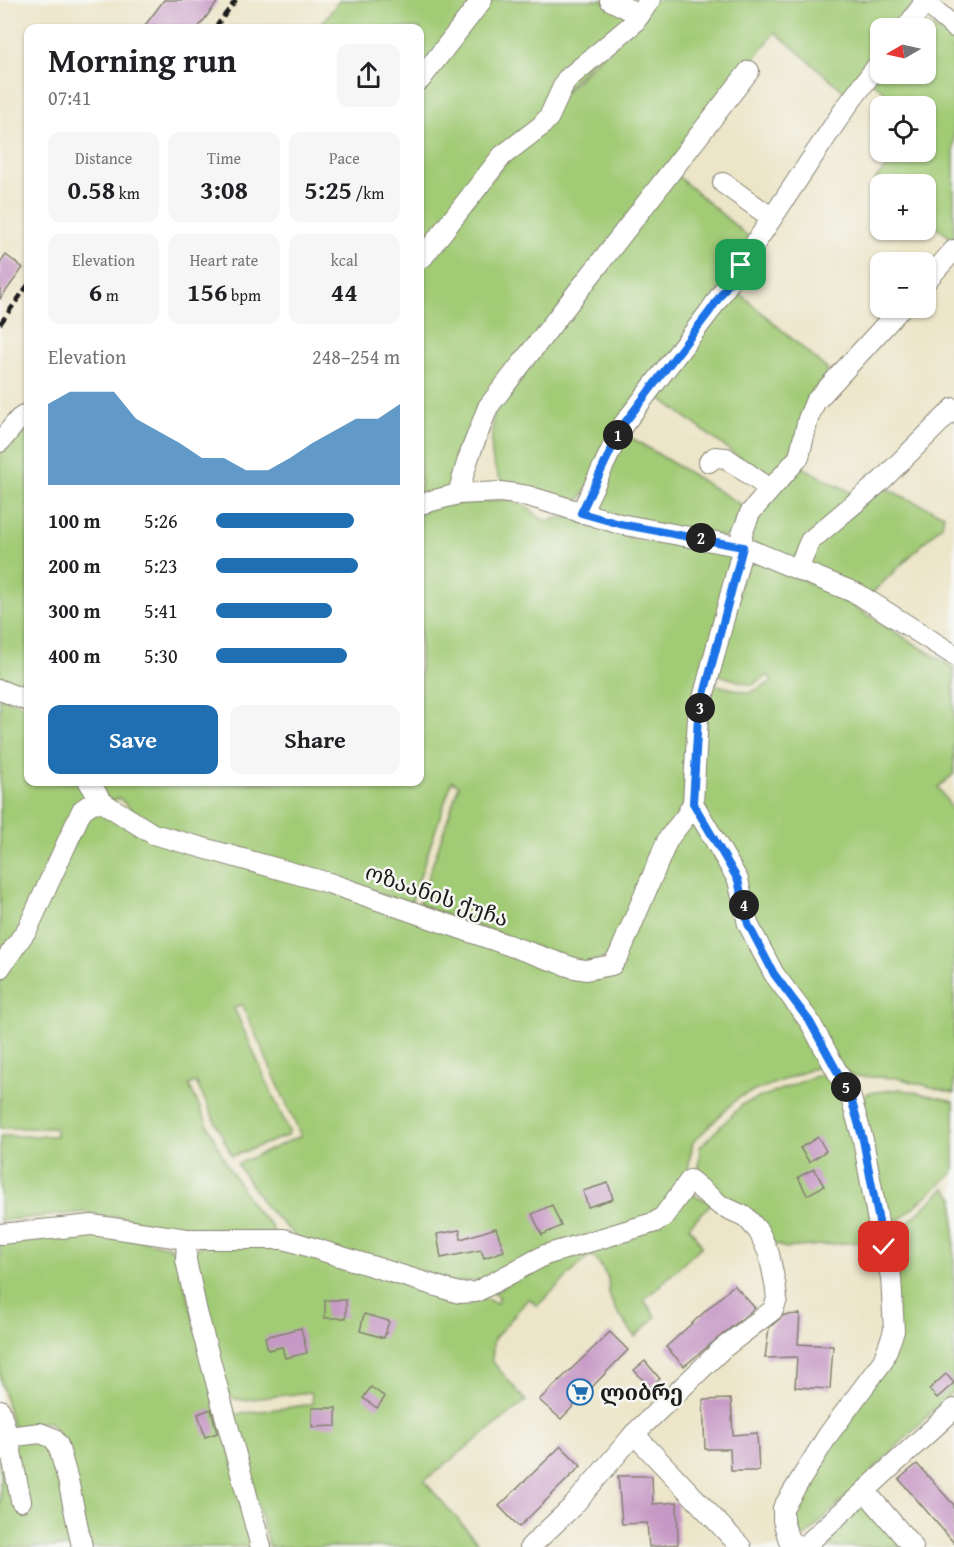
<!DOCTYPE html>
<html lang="en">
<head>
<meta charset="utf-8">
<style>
	:root { --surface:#fff; --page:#f6f6f6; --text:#202124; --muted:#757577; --accent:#1f6fb2 }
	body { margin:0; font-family:"Gentium Book Plus","Noto Serif Georgian",serif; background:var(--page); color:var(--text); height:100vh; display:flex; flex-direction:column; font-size:22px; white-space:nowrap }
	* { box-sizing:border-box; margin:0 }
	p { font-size:20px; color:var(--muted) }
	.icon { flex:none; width:33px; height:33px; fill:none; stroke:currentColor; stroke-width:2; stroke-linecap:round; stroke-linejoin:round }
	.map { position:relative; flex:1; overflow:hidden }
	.drawer { position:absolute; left:24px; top:24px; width:400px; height:762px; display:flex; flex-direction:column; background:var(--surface); border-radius:12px; box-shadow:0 2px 4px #0004 }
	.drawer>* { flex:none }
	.needle { width:39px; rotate:261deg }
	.tools { position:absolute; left:870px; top:18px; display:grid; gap:12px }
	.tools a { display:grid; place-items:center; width:66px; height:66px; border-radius:12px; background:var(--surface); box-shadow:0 2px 4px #0004; font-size:30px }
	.pin { position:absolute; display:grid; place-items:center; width:51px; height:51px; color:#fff; margin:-26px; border-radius:12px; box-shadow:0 3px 9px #0006 }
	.km { position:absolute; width:30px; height:30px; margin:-15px; border-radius:50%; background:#222; color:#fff; font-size:16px; line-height:30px; text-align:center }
	.round { display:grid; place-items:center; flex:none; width:63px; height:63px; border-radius:12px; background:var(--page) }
	.overview { display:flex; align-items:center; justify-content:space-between; height:102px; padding:0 24px }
	h1 { font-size:33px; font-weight:700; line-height:45px }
	.figures { display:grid; grid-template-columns:repeat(3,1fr); gap:9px; height:102px; padding:6px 24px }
	.figures div { display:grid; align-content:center; border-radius:12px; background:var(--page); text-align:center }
	.figures b { font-size:26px; font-weight:700 }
	.figures small { font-size:16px; font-weight:400 }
	.figures p { font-size:16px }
	.chart { height:168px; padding:12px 24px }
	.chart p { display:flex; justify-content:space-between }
	.chart svg { width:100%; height:108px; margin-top:6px; fill:var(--accent); opacity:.7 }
	.primary-button { display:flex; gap:12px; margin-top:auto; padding:12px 24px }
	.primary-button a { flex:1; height:69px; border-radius:12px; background:var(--accent); color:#fff; font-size:24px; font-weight:700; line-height:69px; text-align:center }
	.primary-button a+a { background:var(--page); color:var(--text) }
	ul { padding:0 24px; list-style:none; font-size:20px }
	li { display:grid; grid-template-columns:96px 72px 1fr; align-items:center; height:45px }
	li i { height:15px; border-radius:8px; background:var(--accent) }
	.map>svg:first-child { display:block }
</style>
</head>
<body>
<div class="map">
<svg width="954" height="1547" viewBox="0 0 954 1547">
	<rect width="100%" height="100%" fill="#f6f6f2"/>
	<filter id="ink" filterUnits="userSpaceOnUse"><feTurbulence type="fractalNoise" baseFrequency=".0167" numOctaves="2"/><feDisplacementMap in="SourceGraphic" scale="12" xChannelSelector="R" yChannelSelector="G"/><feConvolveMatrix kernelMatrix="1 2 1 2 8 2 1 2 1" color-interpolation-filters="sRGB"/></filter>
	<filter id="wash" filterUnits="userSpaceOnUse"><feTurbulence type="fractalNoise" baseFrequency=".008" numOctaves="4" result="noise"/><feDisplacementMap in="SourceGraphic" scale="24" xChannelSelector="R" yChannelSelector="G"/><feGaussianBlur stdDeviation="1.35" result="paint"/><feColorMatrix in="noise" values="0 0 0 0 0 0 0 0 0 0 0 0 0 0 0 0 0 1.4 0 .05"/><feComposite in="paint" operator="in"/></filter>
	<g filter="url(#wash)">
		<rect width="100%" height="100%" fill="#ece5c8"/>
		<g fill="#a2cb76" stroke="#5f7449" stroke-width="1.5">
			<polygon points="340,0 633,0 637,2 632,18 540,117 420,252 420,28 318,28"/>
			<polygon points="655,0 910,0 914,3 896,28 880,28 880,49 847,94 775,32 506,375 453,492 420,499 420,278 423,260 564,94"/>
			<polygon points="922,24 932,26 954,41 954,237 952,239 926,219 926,184 880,186 874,181 900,152 926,152 926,106 902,106 872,82 880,74 926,74 926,28 917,28"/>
			<path d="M674,173L752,240L578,502L503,483C485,457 493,437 494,408Z"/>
			<polygon points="730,285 828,370 817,389 790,459 770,481 655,394"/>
			<polygon points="28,418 28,694 0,685 0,447"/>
			<polygon points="625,434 745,507 731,538 628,520 592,508"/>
			<polygon points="800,466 856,495 792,560 747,541 752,524"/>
			<polygon points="884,488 944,515 942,525 871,594 803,567 813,545"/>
			<polygon points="506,499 526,506 541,519 548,521 558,518 576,518 636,540 732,551 684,808 614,955 581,964 419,905 459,785 452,781 411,903 145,823 119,798 108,803 93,782 420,782 420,512 437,506"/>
			<polygon points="748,557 825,589 954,668 954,774 938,787 954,812 954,1093 897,1078 854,1076 842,1069 784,975 696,799 698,765 713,684 749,693 772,682 769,675 752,685 716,674"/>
			<polygon points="0,696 28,707 28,782 85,782 96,800 31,917 0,961"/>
			<polygon points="93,809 605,973 672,840 687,827 696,826 702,833 825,1062 822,1065 739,1097 693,1142 686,1180 658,1218 483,1280 454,1283 424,1271 407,1273 298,1239 265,1206 237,1164 301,1136 242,1004 234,1008 289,1132 286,1136 232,1156 196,1082 189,1085 227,1165 256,1211 270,1224 274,1233 184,1234 121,1217 94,1216 85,1212 0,1221 0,1136 56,1136 55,1128 0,1128 0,973"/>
			<polygon points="832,1070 844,1094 874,1229 869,1236 858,1242 786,1248 775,1244 698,1177 700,1147 743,1104"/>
			<polygon points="900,1089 954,1101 954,1172 892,1226 883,1229 860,1101 868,1093"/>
			<polygon points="945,1188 954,1198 954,1390 805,1537 791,1525 790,1505 889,1356 889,1240"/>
			<path d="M685,1191L712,1203L689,1226L702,1246L644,1300L656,1317L635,1337L614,1307L609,1294L608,1278L596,1259L590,1255L537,1306L529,1298L494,1339C491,1346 495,1353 491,1360L526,1401L424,1481L482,1547H269L232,1415L313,1404L311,1392L244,1400L235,1399L222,1390L193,1265L194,1250L204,1245L279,1244L478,1296L496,1303L500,1297L493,1293L548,1259L643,1231Z"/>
			<polygon points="92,1229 170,1247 176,1253 256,1547 83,1547 63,1444 51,1423 43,1422 13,1428 0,1379 0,1237"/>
			<polygon points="0,1419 14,1440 47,1437 79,1547 0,1547"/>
			<polygon points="864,1497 905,1547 812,1547"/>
		</g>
		<g id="blocks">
			<g fill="#c698c5">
				<polygon points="164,0 219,0 198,28 143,28"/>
				<polygon points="6,255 23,268 0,299 0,263"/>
				<polygon points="818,1137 826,1151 809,1162 800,1148"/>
				<polygon points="814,1169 824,1186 807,1195 798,1177"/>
				<polygon points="608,1183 613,1199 588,1207 583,1191"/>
				<polygon points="552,1205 561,1226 542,1235 532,1214"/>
				<polygon points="496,1228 504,1251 484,1258 481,1250 441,1258 437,1234 460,1230 461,1239"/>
				<polygon points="734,1285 755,1308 684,1366 666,1347"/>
				<rect x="325" y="1300" width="21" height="18"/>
				<polygon points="364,1314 389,1321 384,1338 360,1331"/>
				<polygon points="800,1314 798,1344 833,1346 830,1389 795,1387 797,1357 765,1358 769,1328 784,1315"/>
				<polygon points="301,1328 307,1353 285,1358 282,1347 268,1350 265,1337"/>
				<polygon points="610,1332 628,1350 561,1419 539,1400"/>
				<polygon points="645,1361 660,1379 650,1388 634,1370"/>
				<polygon points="946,1374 954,1383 937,1398 929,1389"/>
				<polygon points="371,1387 385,1397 377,1408 363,1398"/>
				<polygon points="731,1399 733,1435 757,1433 759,1471 731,1471 730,1449 705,1449 703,1400"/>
				<polygon points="312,1408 336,1408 336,1426 312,1427"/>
				<polygon points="211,1409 217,1433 205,1437 198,1414"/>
				<polygon points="561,1446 581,1466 519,1527 499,1506"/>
				<polygon points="917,1464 954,1505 954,1543 899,1479"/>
				<polygon points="618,1476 652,1476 653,1504 677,1502 678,1544 649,1547 647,1523 622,1524"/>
			</g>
		</g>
	</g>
	<g filter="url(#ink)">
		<use href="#blocks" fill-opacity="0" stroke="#848072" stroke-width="1.5"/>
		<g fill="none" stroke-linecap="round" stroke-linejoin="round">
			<g stroke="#848072" stroke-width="22">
				<g id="minor">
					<polyline points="610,0 640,15"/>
					<polyline points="923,0 954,27"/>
					<polyline points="906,28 925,2"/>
					<polyline points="420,80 482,0"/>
					<polyline points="723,183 772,218"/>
					<polyline points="420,258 423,257 502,156 541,126 549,117 566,80 634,23 650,0"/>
					<polyline points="926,281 954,250"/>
					<polyline points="901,308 815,402 808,419 799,457 750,513 742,534 743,547 698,717 693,803 738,880 748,924 774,974 810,1022 850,1095 863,1140 881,1238 891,1277 894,1331 883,1361 828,1435 783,1508 783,1520 789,1541 797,1545 805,1546 954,1409"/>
					<polyline points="0,442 19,419 28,413"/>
					<polyline points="709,462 715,457 726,458 770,489"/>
					<polyline points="458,494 468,459 488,407 749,71"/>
					<polyline points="420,504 458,494 501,492 528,496 620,524 743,547 858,594 954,655"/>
					<polyline points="581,513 623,425 710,311 844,110 880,62"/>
					<polyline points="798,569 810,541 881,481 954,408"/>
					<polyline points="0,690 28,701"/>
					<polyline points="89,782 102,802 153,834 329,883 574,968 586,970 612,965 619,955 668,839 686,816 693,803"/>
					<polyline points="0,968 28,928 82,810 92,803 102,802"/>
					<polyline points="0,1234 92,1225 187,1239 284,1239 459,1293 476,1292 545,1255 656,1222 663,1217 690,1180 720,1205 746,1217 759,1232 769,1254 775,1283 777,1299 773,1310 722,1349 634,1434 573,1506 530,1547"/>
					<polyline points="187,1239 186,1260 197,1312 261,1547"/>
					<polyline points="0,1410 8,1437 21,1501"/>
					<polyline points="634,1434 741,1547"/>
					<polyline points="8,1437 40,1433 53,1438 58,1445 68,1480 82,1547"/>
					<polyline points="865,1491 913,1547"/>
				</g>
			</g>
			<use href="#minor" stroke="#fff" stroke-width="20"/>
			<g stroke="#1c1c1c" stroke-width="4.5" stroke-dasharray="9 4.5" stroke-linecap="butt">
				<polyline points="215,28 236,0"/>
				<polyline points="0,324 28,285"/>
			</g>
		</g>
	</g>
	<g fill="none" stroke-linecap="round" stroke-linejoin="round" filter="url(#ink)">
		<g stroke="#fff" stroke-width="12">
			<polyline id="route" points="741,265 710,311 623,425 581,513 620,524 743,547 698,717 693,803 738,880 748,924 774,974 810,1022 850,1095 863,1140 884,1247"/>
		</g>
		<use href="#route" stroke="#1a73e8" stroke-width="8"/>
	</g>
	<defs>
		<g id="supermarket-ring" transform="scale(1.35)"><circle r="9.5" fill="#f6f6f2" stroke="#1f6fb2" stroke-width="1.5"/><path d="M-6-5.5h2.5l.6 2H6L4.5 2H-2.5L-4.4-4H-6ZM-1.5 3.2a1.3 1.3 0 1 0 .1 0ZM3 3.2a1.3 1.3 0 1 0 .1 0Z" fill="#1f6fb2"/></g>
	</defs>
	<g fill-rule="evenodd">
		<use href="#supermarket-ring" x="580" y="1392"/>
	</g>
	<g text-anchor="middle" stroke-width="5" stroke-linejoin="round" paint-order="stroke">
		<g font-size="22" fill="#1c1c1c" stroke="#f6f6f2">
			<text transform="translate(437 895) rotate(19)" y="8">ოზაანის ქუჩა</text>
		</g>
		<g font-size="22" font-weight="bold" fill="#1c1c1c" stroke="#f6f6f2" text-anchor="start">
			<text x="600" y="1400">ლიბრე</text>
		</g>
	</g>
</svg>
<div class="tools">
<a><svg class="needle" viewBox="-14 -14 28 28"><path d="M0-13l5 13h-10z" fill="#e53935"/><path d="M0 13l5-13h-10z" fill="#757577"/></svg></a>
<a><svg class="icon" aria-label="locate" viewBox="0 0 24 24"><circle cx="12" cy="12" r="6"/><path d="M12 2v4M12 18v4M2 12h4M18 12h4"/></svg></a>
<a>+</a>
<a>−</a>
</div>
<div class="pin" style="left:741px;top:265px;background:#1e9e55"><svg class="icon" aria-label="arrive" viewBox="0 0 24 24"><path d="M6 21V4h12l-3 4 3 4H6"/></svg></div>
<div class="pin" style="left:884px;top:1247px;background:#d93025"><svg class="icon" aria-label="check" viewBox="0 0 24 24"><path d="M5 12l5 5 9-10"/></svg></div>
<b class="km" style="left:618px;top:435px">1</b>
<b class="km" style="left:701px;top:538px">2</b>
<b class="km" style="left:700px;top:708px">3</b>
<b class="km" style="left:744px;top:905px">4</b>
<b class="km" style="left:846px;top:1087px">5</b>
<section class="drawer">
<div class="overview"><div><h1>Morning run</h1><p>07:41</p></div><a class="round"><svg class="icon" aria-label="share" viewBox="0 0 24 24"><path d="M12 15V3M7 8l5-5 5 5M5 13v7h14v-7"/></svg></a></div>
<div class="figures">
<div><p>Distance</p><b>0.58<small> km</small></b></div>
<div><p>Time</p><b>3:08</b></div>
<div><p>Pace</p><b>5:25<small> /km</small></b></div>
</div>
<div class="figures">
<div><p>Elevation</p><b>6<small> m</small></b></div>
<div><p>Heart rate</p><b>156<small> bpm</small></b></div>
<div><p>kcal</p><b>44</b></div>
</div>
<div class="chart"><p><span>Elevation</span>248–254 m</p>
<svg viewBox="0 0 160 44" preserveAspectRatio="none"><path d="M0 44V11L10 6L20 6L30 6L40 17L50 22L60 27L70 33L80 33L90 38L100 38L110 33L120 27L130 22L140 17L150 17L160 11V44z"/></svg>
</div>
<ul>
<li><b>100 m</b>5:26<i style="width:75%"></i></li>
<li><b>200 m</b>5:23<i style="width:77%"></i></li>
<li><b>300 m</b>5:41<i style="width:63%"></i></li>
<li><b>400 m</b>5:30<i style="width:71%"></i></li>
</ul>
<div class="primary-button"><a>Save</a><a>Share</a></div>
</section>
</div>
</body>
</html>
